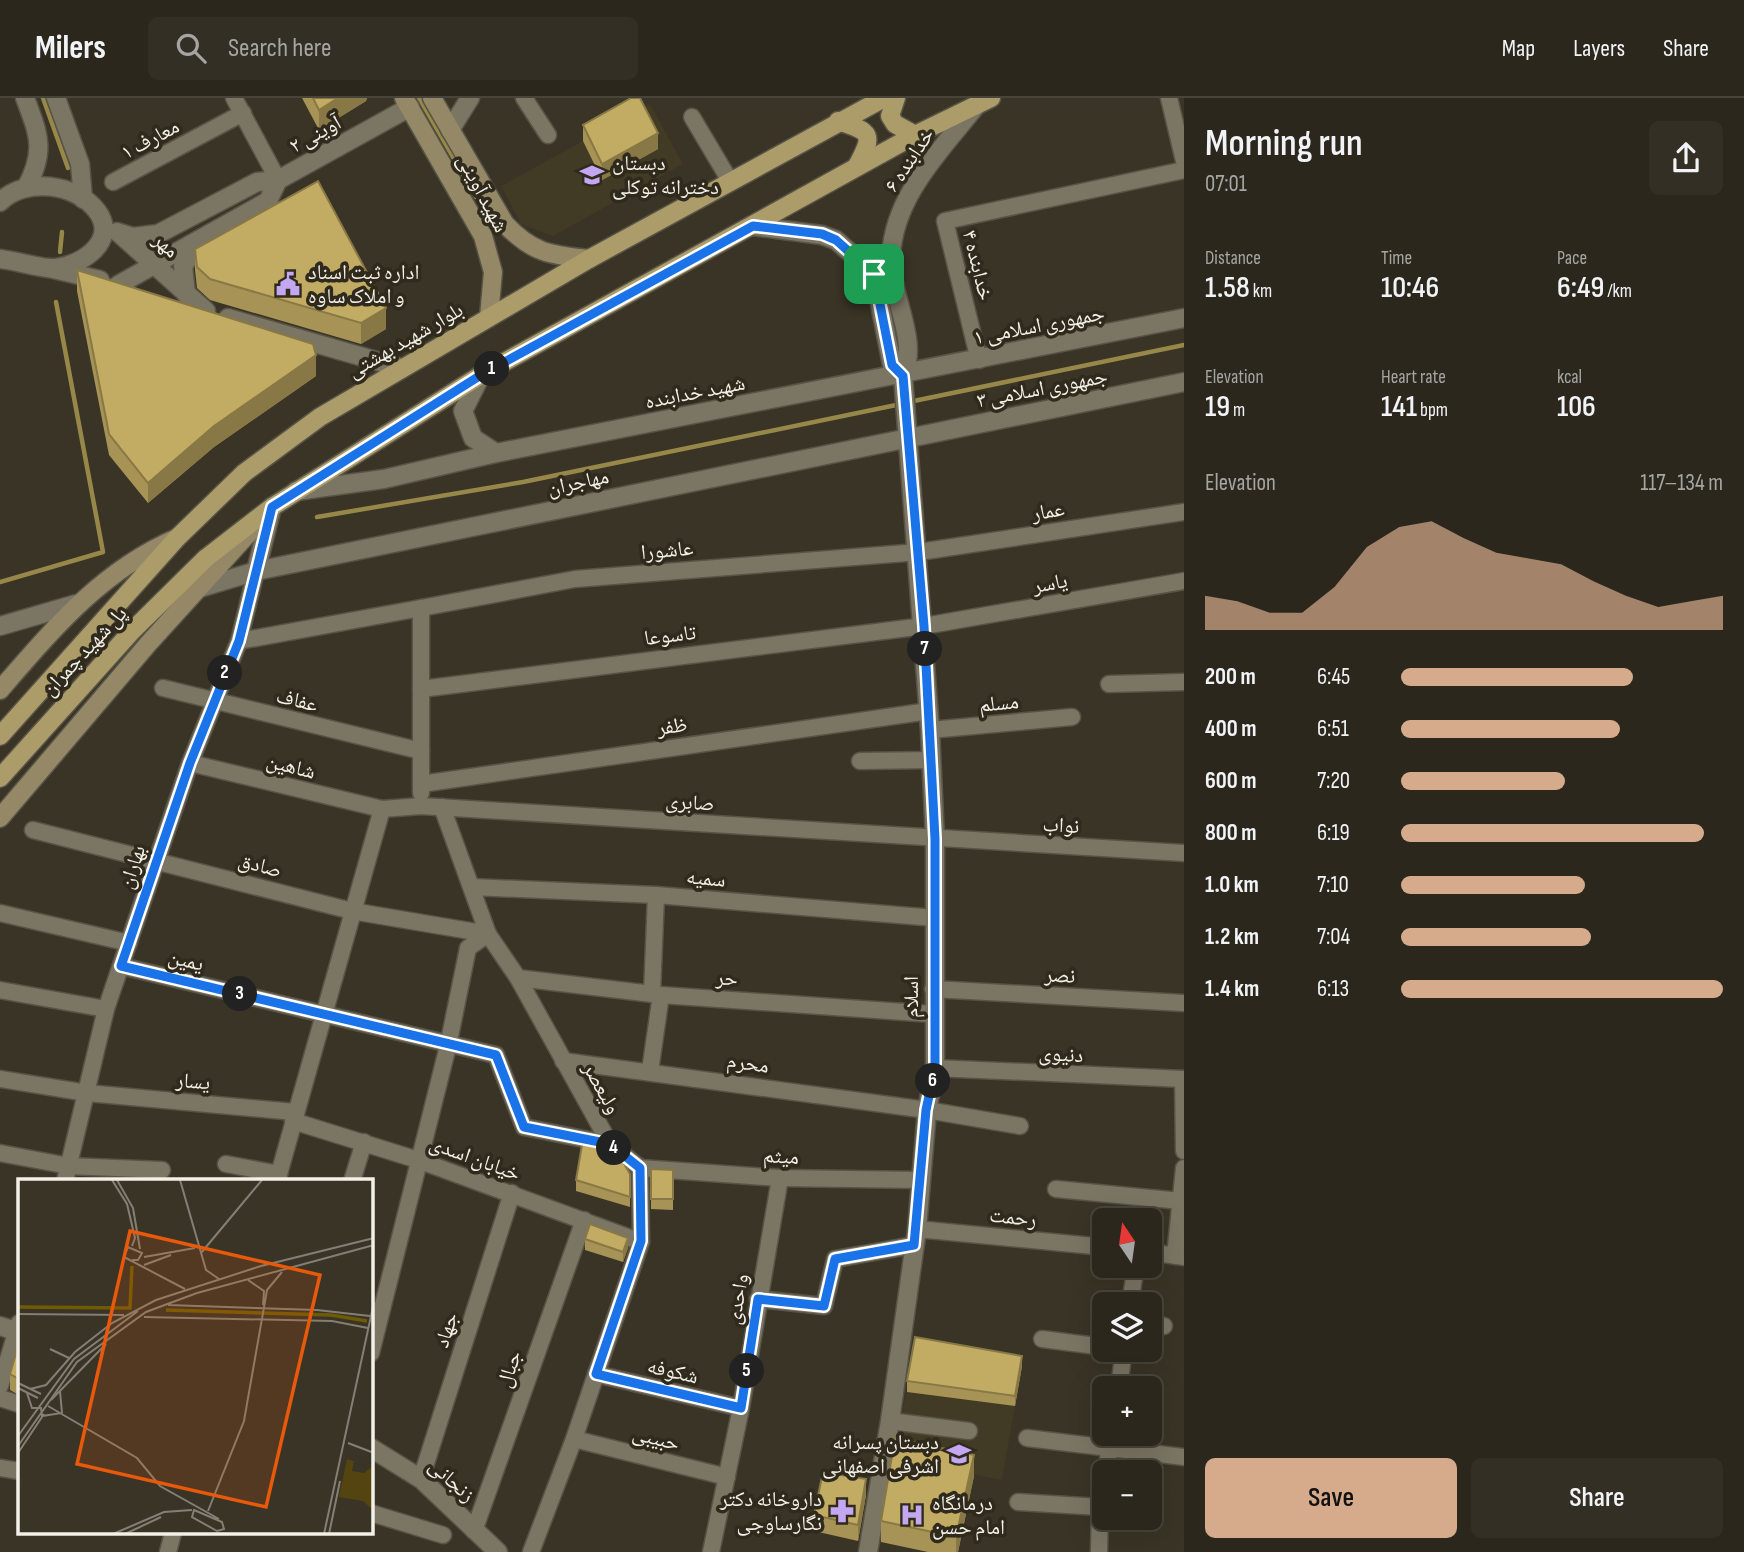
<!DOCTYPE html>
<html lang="en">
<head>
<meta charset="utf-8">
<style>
	:root { --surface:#2b271c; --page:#332f25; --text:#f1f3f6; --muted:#a6a5a3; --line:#47443b; --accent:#d6ab8b }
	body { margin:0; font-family:"Sofia Sans Condensed","Noto Naskh Arabic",sans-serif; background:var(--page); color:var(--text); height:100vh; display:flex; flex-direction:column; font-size:26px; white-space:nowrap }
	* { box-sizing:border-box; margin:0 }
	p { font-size:23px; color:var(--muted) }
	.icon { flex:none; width:38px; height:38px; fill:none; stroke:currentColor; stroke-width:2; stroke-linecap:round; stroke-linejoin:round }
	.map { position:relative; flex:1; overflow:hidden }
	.sheet { display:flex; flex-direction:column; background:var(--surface); width:560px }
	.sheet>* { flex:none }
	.needle { width:46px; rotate:347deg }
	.fabs { position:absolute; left:1092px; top:1110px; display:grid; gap:14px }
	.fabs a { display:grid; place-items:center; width:70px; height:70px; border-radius:10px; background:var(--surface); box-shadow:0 7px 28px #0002,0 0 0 2px var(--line); font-size:35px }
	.pin { position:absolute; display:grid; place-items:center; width:60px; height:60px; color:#fff; margin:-30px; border-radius:14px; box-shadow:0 4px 10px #0006 }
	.km { position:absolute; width:35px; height:35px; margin:-18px; border-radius:50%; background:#222; color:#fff; font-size:19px; line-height:35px; text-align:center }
	.round { display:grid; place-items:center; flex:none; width:74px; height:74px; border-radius:10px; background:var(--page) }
	.overview { display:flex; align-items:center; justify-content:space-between; height:119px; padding:0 21px }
	h1 { font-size:38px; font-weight:600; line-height:52px }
	.metrics { display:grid; grid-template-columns:repeat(3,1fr); gap:10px; height:119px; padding:7px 21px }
	.metrics div { display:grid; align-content:center }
	.metrics b { font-size:30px; font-weight:600 }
	.metrics small { font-size:19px; font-weight:400 }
	.metrics p { font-size:19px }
	.chart { height:196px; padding:14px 21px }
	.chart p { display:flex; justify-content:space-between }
	.chart svg { width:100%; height:126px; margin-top:7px; fill:var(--accent); opacity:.7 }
	.action { display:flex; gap:14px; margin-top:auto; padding:14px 21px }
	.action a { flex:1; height:80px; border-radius:10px; background:var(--accent); color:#111; font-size:28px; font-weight:600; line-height:80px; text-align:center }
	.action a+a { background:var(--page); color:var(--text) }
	ul { padding:0 21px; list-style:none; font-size:23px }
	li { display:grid; grid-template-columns:112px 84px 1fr; align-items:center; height:52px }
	li i { height:18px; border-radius:9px; background:var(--accent) }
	header { display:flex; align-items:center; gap:42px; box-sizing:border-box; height:98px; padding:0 35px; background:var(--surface); border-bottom:2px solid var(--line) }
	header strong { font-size:33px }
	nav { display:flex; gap:38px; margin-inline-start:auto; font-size:24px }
	.search { width:490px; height:63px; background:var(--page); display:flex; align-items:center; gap:18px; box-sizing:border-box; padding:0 24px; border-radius:10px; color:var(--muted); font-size:26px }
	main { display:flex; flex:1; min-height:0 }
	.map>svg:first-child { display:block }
</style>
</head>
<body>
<header>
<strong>Milers</strong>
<div class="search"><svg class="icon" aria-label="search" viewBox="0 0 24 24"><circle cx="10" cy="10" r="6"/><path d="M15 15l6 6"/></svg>Search here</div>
<nav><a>Map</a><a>Layers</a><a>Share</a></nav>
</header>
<main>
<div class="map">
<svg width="1184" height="1454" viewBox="0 0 1184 1454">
	<rect width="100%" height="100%" fill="#393425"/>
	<g fill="#413a24">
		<polygon points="650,6 683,66 553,138 521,126 501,88"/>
		<polygon points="915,1250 1022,1268 1002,1382 893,1361"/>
	</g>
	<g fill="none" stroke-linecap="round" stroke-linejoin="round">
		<g stroke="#978849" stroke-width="4.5">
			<polyline points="43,0 68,70"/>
			<polyline points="419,0 476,99"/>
			<polyline points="60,154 62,134"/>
			<polyline points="909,304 1184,247"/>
			<polyline points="317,419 523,384 901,306"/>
			<polyline points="0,484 103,454 56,204"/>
		</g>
		<g stroke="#575346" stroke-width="19">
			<g id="minor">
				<polyline points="234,0 278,82"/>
				<polyline points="524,0 548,37"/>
				<polyline points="1169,0 1184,63"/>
				<polyline points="692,19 730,83"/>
				<polyline points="113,84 243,15"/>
				<polyline points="979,262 945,123 1184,72"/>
				<polyline points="421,510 575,481 919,454 1184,414"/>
				<polyline points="239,543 421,510 421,695"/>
				<polyline points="1109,586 1184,584"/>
				<polyline points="163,590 421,653"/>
				<polyline points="421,591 924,528 1184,483"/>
				<polyline points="930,632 1072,619"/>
				<polyline points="860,663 931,662"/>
				<polyline points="190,665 382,711 421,708 1184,755"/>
				<polyline points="421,686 929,613"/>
				<polyline points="442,709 488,836 518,880 610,1046 640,1070 641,1144 574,1341 531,1454"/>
				<polyline points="33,732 352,813 488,836"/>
				<polyline points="472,789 656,797 935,820"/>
				<polyline points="0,815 129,845"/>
				<polyline points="121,868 496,957 524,1029 604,1045"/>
				<polyline points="518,880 661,897 933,916"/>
				<polyline points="933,891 1184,905"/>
				<polyline points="0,892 106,911"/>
				<polyline points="652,896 656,797"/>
				<polyline points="563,963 927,1012 1020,1028"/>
				<polyline points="935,970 1184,981"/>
				<polyline points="650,973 661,897"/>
				<polyline points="0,981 87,995 295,1014"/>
				<polyline points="1183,981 1184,1053"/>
				<polyline points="293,1023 418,1062 641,1144"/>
				<polyline points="0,1055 69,1068 162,1072"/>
				<polyline points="226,1066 279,1076"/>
				<polyline points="640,1070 780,1080 920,1082"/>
				<polyline points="65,1083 106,911 190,665 239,543 256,473"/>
				<polyline points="277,1083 382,711"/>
				<polyline points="352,1083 364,1044"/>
				<polyline points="1056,1091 1181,1103"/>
				<polyline points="917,1131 1104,1149"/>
				<polyline points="1150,1154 1184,1159"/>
				<polyline points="1175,1158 1184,1070"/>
				<polyline points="758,1201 824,1208 835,1161 914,1147"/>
				<polyline points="1130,1206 1136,1167"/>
				<polyline points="1150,1226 1164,1228"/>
				<polyline points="1042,1241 1104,1249"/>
				<polyline points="371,1255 448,948 468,850 488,836"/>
				<polyline points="596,1276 741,1310"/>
				<polyline points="0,1288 19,1225"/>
				<polyline points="1119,1290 1124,1251"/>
				<polyline points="0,1300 19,1306"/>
				<polyline points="890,1323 969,1333"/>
				<polyline points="1027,1340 1184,1359"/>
				<polyline points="574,1341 727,1379"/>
				<polyline points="0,1370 19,1373"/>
				<polyline points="1106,1374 1112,1335"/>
				<polyline points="421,1381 512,1095"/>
				<polyline points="1018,1404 1100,1409"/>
				<polyline points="371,1415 443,1437"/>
				<polyline points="474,1433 584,1122"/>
				<polyline points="168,1454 173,1435"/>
				<polyline points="711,1454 741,1310 780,1080"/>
				<polyline points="1099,1454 1100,1409 1104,1384"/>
			</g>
		</g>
		<g stroke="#575346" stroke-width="21">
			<g id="tertiary">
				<path d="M25,0C39,37 46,53 26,90"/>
				<polyline points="56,0 80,66 83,101"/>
				<polyline points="450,32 470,0"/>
				<path d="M0,104C25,79 76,85 97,113C121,145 75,172 48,170C32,168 16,163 0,161"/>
				<polyline points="753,128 822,137 836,142 874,176 892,267 903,278"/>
				<polyline points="117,134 133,139 158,136 257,84 278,82 410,9"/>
				<polyline points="120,136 206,213"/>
				<polyline points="49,170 100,182"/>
				<polyline points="118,187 268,103 278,82"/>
				<polyline points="186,196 183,168 197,148"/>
				<polyline points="228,220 401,270"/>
				<polyline points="481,277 463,313 473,340 496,355"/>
				<polyline points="296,393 384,381 496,355 1184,220"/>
				<polyline points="256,473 272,409"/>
				<polyline points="200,490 256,473 1184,284"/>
				<polyline points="0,528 76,506"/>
				<polyline points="0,1228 19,1234"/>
				<polyline points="371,1350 421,1381 498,1454"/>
				<path d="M868,1454L890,1323L917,1131L927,1012L935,970V741L930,632L903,278C919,241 891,200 891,161C892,100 940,53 976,8"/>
			</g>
		</g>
		<g stroke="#575346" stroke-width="21">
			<g id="secondary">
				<polyline points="404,0 483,138 493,174 489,219"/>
				<path d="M432,0L505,126C532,155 550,157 589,161"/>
				<path d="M0,592C53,531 102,472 177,440"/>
				<polyline points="0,720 148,546 256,427"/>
			</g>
		</g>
		<g stroke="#575346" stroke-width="21">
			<g id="primary">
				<polyline points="896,0 890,18 895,26 915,37"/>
				<path d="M838,23C872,34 874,36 857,68"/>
				<polyline points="0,638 177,440 244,375 320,319 589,161 884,0"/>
				<polyline points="0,680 132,533 206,460 272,409 481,277 915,37 991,0"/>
			</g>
		</g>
		<use href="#minor" stroke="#7b7564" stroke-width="16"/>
		<use href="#tertiary" stroke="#7b7564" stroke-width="18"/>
		<use href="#secondary" stroke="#948867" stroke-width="18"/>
		<use href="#primary" stroke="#ac9c69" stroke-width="18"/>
	</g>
	<g fill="#a79355">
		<polygon points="302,0 367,0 366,3 319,32"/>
		<polygon points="583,27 658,51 602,82 583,43"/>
		<polygon points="195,151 386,231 361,246 210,202 197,190 195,172"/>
		<polygon points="77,172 316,278 214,349 148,405 109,357 77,193"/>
		<polygon points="651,1071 673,1072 673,1112 651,1111"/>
		<polygon points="630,1076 630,1109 576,1093 576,1082"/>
		<polygon points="585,1141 628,1150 623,1164 585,1152"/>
		<polygon points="19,1245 19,1297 10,1292 10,1276"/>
		<polygon points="1022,1268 1015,1308 907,1294 907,1283"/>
		<polygon points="974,1378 958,1454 928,1454 881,1444 881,1423"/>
		<polygon points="866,1397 858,1443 814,1433 814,1417"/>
	</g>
	<g fill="#887845">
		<polygon points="338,0 367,0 366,3 319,32 319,12"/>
		<polygon points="658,35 658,51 602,82 602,66"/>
		<polygon points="386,210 386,231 361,246 361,225"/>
		<polygon points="316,257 316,278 214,349 148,405 148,385 214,328"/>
		<polygon points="628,1140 628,1150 623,1164 623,1154"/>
		<polygon points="1022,1258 1022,1268 1015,1308 1015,1298"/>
		<polygon points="974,1357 974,1378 958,1454 956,1454 956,1439"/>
		<polygon points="866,1381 866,1397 858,1443 858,1427"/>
	</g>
	<g fill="#c2ab63" stroke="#887845" stroke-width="2">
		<polygon points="313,0 338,0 319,12"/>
		<polygon points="631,0 640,0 658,35 602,66 583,27"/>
		<polygon points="318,83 386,210 361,225 210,181 197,169 195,151"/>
		<polygon points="77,172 313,246 316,257 214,328 148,385 109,336"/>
		<polygon points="583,1041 605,1045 618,1055 630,1076 630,1099 576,1082"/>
		<polygon points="651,1071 673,1072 673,1101 651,1101"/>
		<polygon points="590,1126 628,1140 623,1154 585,1141"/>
		<polygon points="915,1239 1022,1258 1015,1298 907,1283"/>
		<polygon points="19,1245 19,1281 10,1276"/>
		<polygon points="895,1340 974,1357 956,1439 881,1423"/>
		<polygon points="823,1374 866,1381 858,1427 814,1417"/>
	</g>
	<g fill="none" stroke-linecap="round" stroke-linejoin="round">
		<g stroke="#fff" stroke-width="14">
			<polygon id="route" points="753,128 822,136 836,142 874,176 892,267 903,278 924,528 935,741 935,970 926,1012 914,1147 835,1161 824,1208 758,1201 741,1310 596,1276 641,1143 640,1070 610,1046 524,1029 496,957 121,868 190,665 239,543 272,409 481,277"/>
		</g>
		<use href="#route" stroke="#1a73e8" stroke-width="9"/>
	</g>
	<defs>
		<g id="school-bare" transform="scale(1.89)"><path d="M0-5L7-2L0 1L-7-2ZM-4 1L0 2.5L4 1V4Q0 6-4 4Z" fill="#c4a7f1" stroke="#2f2a1c" stroke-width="2.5" paint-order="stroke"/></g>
		<g id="civic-bare" transform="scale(1.89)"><path d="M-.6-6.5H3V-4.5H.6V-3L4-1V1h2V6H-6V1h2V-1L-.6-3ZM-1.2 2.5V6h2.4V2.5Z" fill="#c4a7f1" stroke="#2f2a1c" stroke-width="2.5" paint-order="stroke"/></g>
		<g id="pharmacy-bare" transform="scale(1.89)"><path d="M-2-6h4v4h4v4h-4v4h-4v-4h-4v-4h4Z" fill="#c4a7f1" stroke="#2f2a1c" stroke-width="2.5" paint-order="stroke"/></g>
		<g id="hospital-bare" transform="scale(1.89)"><path d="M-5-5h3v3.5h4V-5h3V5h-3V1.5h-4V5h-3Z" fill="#c4a7f1" stroke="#2f2a1c" stroke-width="2.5" paint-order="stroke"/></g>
	</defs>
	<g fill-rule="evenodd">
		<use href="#school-bare" x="592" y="77"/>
		<use href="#civic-bare" x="288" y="186"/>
		<use href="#school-bare" x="959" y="1356"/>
		<use href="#pharmacy-bare" x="842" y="1413"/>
		<use href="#hospital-bare" x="912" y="1417"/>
	</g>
	<g text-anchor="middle" stroke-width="7" stroke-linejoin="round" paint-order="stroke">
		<g font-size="21" fill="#f3f0e7" stroke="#2f2a1c">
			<text transform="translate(315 36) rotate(-29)" y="7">۲ آوینی</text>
			<text transform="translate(150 41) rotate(-28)" y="7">معارف ۱</text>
			<text transform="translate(909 62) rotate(-56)" y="7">خدابنده ۶</text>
			<text transform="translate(483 95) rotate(62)" y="7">شهید آوینی</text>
			<text transform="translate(166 147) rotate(42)" y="7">مهر</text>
			<text transform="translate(978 167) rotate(76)" y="7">خدابنده ۴</text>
			<text transform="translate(1039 227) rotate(-11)" y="7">جمهوری اسلامی ۱</text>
			<text transform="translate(405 242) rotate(-30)" y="7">بلوار شهید بهشتی</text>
			<text transform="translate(1042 290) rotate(-11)" y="7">جمهوری اسلامی ۳</text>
			<text transform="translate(695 294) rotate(-11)" y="7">شهید خدابنده</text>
			<text transform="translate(578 384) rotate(-12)" y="7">مهاجران</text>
			<text transform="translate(1048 413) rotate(-9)" y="7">عمار</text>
			<text transform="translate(667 452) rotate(-5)" y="7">عاشورا</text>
			<text transform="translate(1050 485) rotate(-10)" y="7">یاسر</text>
			<text transform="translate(670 537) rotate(-7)" y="7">تاسوعا</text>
			<text transform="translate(84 553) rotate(-47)" y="7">پل شهید چمران</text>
			<text transform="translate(297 602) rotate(13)" y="7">عفاف</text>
			<text transform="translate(999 605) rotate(-5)" y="7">مسلم</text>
			<text transform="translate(672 628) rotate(-8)" y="7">ظفر</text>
			<text transform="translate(291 668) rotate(14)" y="7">شاهین</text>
			<text transform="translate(690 704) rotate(4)" y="7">صابری</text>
			<text transform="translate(1061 727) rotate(3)" y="7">نواب</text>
			<text transform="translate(260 767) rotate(15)" y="7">صادق</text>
			<text transform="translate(132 769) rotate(-72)" y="7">بهاران</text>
			<text transform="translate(706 780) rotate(5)" y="7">سمیه</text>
			<text transform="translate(186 862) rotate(13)" y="7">یمین</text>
			<text transform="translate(1060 877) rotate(3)" y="7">نصر</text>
			<text transform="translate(727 880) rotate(4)" y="7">حر</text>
			<text transform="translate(911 899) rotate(-90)" y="7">اسلام</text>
			<text transform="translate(1061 956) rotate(3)" y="7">دنیوی</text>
			<text transform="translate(748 965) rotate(8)" y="7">محرم</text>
			<text transform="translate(193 983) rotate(5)" y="7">یسار</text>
			<text transform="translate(602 990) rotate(61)" y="7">ولیعصر</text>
			<text transform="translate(781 1058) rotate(3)" y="7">میثم</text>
			<text transform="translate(475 1060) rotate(20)" y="7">خیابان اسدی</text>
			<text transform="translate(1013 1119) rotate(6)" y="7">رحمت</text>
			<text transform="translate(737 1201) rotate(-80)" y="7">واحدی</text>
			<text transform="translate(446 1232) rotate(-72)" y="7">جهاد</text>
			<text transform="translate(509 1271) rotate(-71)" y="7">جبال</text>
			<text transform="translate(673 1273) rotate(13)" y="7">شکوفه</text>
			<text transform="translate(656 1340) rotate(14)" y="7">حبیبی</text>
			<text transform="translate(452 1382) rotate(42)" y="7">زنجانی</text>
		</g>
		<g font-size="21" fill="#f3f0e7" stroke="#2f2a1c" text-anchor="start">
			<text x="612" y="72">دبستان<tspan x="612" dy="24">دخترانه توکلی</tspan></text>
			<text x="308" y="181">اداره ثبت اسناد<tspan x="308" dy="24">و املاک ساوه</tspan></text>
			<text x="939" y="1351" text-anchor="end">دبستان پسرانه<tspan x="939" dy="24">اشرفی اصفهانی</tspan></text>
			<text x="822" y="1408" text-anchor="end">داروخانه دکتر<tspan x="822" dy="24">نگارساوجی</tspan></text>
			<text x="932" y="1412">درمانگاه<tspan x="932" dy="24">امام حسن</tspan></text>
		</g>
	</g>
	<g transform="translate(18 1081)">
		<rect width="355" height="355" fill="#393425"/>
		<path d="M329,280L336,282L334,292L346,294L355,287V331L345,322L321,318Z" fill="#544510"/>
		<path fill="none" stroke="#705b05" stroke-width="3.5" d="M0,128L112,129L114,87M148,131L313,136L349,142"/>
		<path fill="none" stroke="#837f73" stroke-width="2" d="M94,1L109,25L117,59L114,67M99,1L115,29L122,70M162,1L188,91L201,100M183,74L244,1M126,78L177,69M114,81H120L124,74L110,68L106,78L167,110M126,86L153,76M230,101L246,112L245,126M150,126L299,131L352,137M0,135L106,136M126,138L314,142L350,149M32,170L51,179M0,204L23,215M0,209L20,219M12,210L28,206L57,173L94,144L138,121L243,87L356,59M9,214L14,229H23L24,237L44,234L42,212M33,221L88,165M30,227L119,279L142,307L201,340M0,257L56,180L120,132M330,264L356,274M0,267L59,183L128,133L179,114L356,66M0,274L26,235M176,331L204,343L206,350L199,352L174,338ZM190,332L226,242L249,111L264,93M95,355L146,333L174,331M107,355L143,338M306,355L356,123M311,355L322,302"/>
		<path fill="#e8590c" fill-opacity="0.15" stroke="#e8590c" stroke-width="3.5" d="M112,52L302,96L248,328L59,285Z"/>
		<rect width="355" height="355" fill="none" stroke="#f3f0e7" stroke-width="3.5"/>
	</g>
</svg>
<div class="fabs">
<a><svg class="needle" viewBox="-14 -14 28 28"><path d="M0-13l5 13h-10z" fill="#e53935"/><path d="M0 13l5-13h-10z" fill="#a6a5a3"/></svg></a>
<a><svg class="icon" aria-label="layers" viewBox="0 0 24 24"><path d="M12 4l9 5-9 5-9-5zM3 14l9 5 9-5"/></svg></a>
<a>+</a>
<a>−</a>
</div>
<div class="pin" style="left:874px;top:176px;background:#1e9e55"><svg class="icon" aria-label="arrive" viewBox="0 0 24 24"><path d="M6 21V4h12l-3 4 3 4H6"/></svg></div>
<b class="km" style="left:492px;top:271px">1</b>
<b class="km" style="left:225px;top:575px">2</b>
<b class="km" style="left:240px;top:896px">3</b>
<b class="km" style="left:614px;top:1050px">4</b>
<b class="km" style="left:747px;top:1273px">5</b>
<b class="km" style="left:933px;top:983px">6</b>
<b class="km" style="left:925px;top:551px">7</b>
</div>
<section class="sheet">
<div class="overview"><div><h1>Morning run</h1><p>07:01</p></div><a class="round"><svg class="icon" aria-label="share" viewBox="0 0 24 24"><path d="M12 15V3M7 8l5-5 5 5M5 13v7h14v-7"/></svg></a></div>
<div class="metrics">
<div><p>Distance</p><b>1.58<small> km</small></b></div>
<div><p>Time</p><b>10:46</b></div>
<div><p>Pace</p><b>6:49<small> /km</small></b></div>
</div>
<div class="metrics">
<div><p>Elevation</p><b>19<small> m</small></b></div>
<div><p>Heart rate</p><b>141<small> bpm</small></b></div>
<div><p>kcal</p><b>106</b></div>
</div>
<div class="chart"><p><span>Elevation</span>117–134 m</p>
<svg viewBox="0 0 160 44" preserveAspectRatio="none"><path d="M0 44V32L10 34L20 38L30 38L40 29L50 15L60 8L70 6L80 12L90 17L100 19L110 21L120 27L130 32L140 36L150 34L160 32V44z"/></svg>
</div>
<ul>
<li><b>200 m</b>6:45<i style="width:72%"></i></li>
<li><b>400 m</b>6:51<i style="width:68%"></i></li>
<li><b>600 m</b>7:20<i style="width:51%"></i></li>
<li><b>800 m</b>6:19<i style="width:94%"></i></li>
<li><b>1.0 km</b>7:10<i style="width:57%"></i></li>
<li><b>1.2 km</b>7:04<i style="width:59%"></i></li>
<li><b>1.4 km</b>6:13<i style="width:100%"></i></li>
</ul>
<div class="action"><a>Save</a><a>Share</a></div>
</section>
</main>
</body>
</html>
